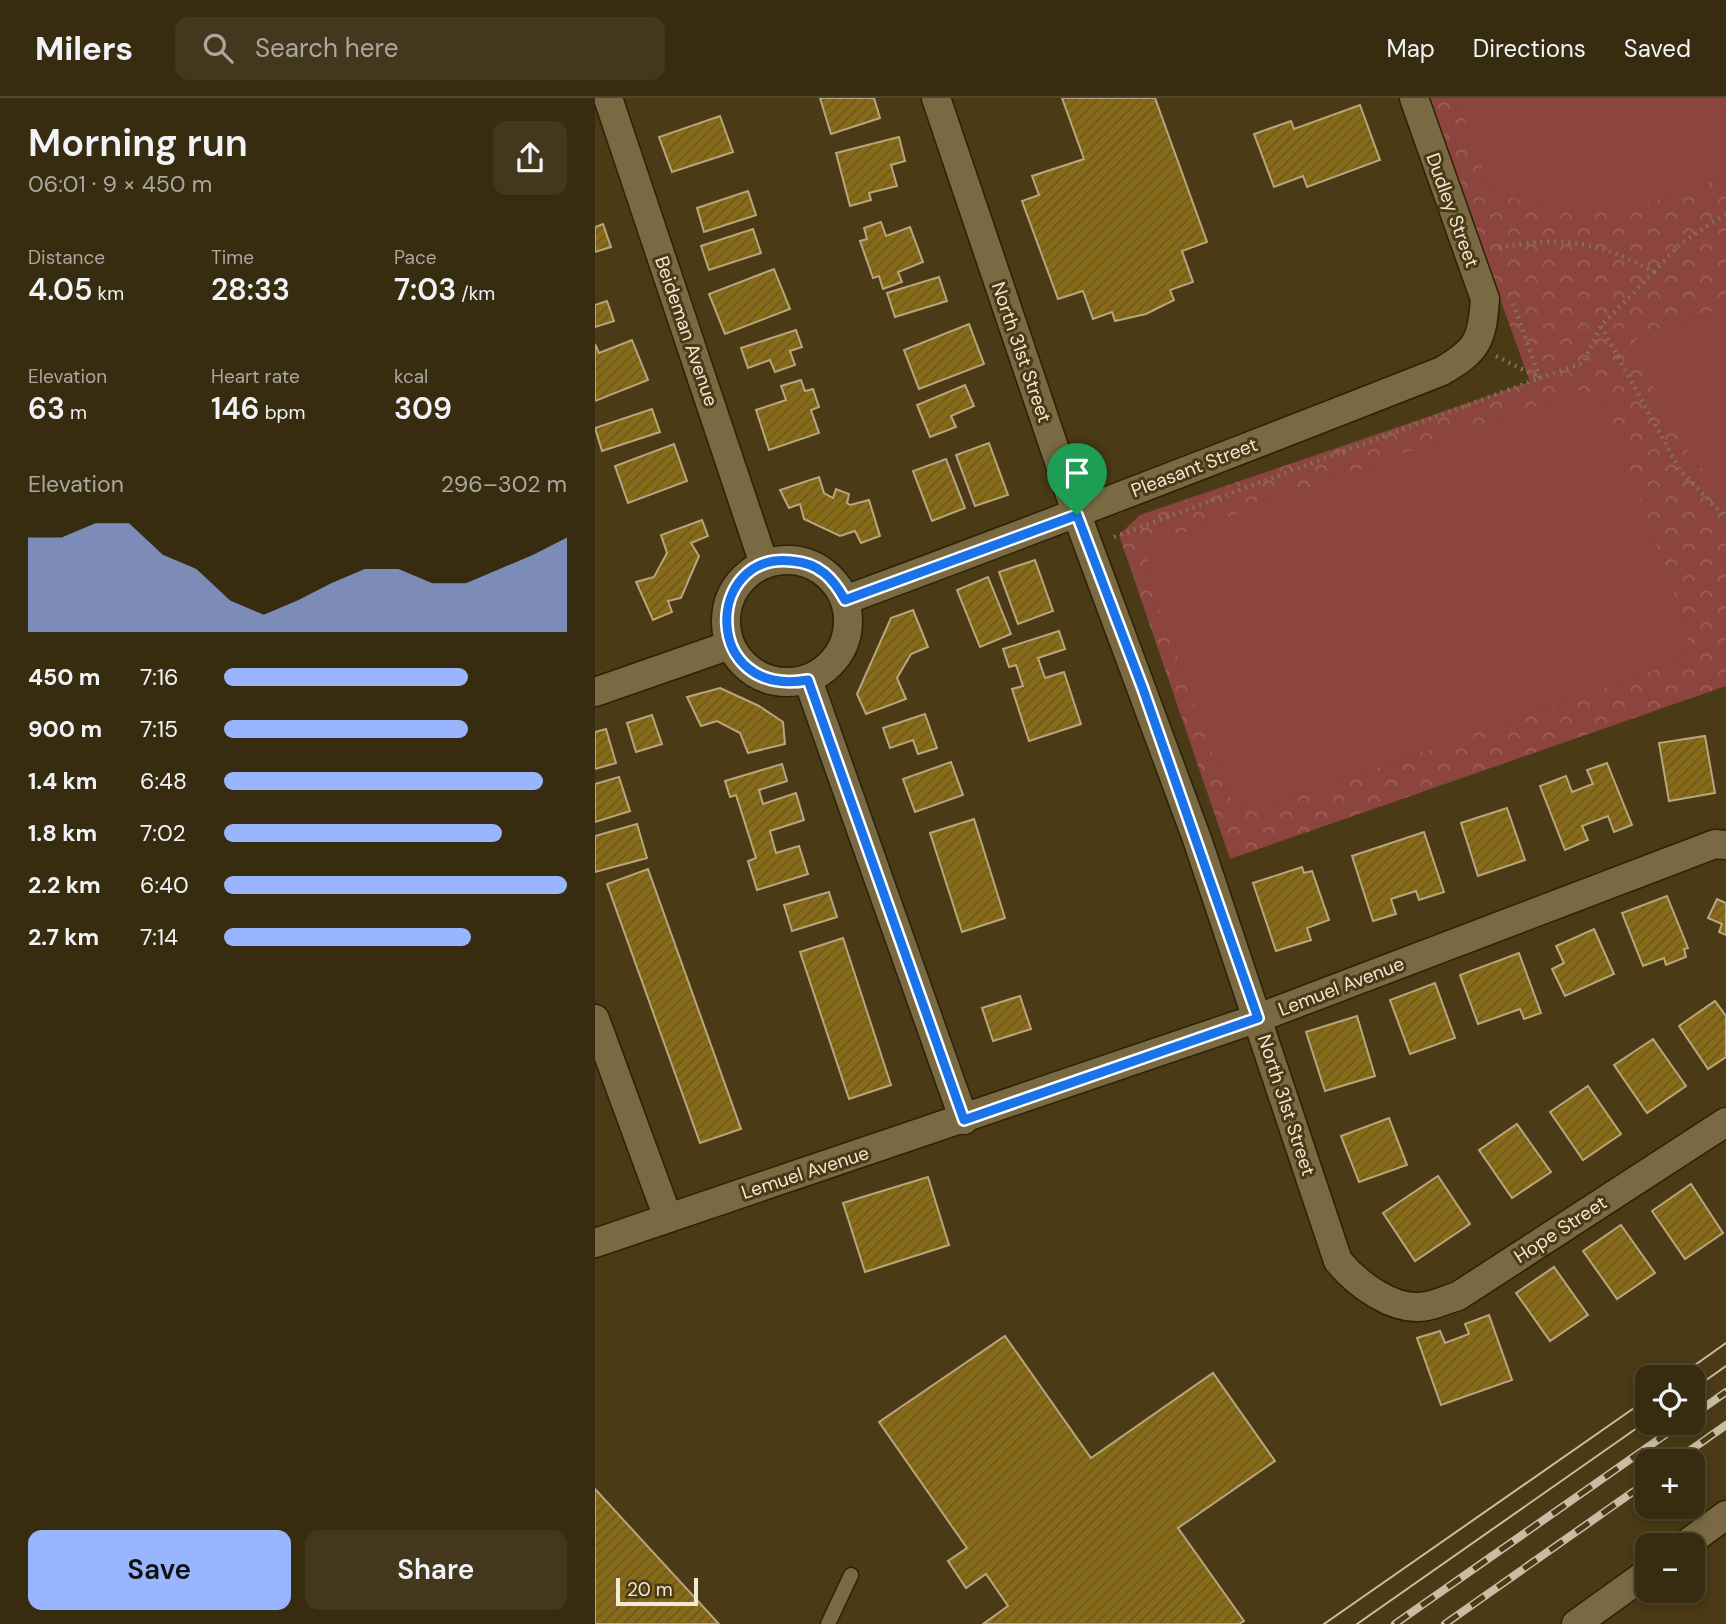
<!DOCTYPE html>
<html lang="en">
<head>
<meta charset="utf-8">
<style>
	:root { --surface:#382c10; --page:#43381e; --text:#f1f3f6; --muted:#aba79f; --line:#524830; --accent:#99b5fd }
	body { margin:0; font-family:"DM Sans",sans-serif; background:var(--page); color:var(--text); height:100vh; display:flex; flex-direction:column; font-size:26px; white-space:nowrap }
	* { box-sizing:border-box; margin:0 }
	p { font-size:23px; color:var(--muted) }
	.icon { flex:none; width:38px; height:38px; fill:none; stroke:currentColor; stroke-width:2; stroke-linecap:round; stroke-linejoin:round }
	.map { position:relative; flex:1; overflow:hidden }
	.sheet { display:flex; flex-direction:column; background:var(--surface); width:595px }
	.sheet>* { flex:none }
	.buttons { position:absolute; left:1040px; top:1267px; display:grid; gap:14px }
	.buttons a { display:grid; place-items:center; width:70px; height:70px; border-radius:14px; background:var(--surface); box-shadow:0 4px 10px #0003,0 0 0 2px var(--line); font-size:35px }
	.scale { position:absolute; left:21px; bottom:18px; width:82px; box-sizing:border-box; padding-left:7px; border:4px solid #f2e9d4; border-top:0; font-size:19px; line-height:24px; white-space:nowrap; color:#f2e9d4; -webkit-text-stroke:5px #4a3a15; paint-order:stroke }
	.pin { position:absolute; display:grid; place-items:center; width:60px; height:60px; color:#fff; margin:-72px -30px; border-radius:50% 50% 50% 0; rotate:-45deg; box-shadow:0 0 7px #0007 }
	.pin .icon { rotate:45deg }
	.round { display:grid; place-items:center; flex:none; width:74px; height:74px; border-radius:14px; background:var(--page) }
	.summary { display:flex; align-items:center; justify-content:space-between; height:119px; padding:0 28px }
	h1 { font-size:38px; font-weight:600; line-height:52px }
	.metrics { display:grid; grid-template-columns:repeat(3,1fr); gap:10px; height:119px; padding:7px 28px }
	.metrics div { display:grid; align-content:center }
	.metrics b { font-size:30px; font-weight:600 }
	.metrics small { font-size:19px; font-weight:400 }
	.metrics p { font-size:19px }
	.chart { height:196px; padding:14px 28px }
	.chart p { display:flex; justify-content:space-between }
	.chart svg { width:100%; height:126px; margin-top:7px; fill:var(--accent); opacity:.7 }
	.cta { display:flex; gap:14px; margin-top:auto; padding:14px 28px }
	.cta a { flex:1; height:80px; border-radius:14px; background:var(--accent); color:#111; font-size:28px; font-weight:600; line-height:80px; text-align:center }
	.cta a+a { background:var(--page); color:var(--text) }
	ul { padding:0 28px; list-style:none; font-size:23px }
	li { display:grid; grid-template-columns:112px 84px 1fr; align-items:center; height:52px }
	li i { height:18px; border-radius:9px; background:var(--accent) }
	header { display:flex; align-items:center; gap:42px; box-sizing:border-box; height:98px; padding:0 35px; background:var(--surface); border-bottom:2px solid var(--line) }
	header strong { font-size:33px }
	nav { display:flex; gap:38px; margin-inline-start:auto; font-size:24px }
	.search { width:490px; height:63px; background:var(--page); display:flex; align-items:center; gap:18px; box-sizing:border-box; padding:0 24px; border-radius:14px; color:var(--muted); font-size:26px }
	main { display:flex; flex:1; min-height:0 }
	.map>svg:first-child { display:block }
</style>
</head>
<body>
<header>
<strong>Milers</strong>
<div class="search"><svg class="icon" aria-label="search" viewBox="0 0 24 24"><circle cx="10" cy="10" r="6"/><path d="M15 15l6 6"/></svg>Search here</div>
<nav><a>Map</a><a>Directions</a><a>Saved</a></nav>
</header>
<main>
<section class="sheet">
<div class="summary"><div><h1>Morning run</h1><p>06:01 · 9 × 450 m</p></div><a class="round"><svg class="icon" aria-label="share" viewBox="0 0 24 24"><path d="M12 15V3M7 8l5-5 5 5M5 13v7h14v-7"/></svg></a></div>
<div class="metrics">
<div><p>Distance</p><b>4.05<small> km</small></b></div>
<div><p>Time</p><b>28:33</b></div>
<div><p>Pace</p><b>7:03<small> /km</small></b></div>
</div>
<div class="metrics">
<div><p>Elevation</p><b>63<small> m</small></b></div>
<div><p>Heart rate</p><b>146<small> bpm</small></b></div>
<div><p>kcal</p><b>309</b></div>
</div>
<div class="chart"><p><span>Elevation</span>296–302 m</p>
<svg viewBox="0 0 160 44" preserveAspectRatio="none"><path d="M0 44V11L10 11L20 6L30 6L40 17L50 22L60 33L70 38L80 33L90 27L100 22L110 22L120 27L130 27L140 22L150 17L160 11V44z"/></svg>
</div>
<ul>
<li><b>450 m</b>7:16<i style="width:71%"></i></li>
<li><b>900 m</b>7:15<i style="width:71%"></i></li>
<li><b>1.4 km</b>6:48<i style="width:93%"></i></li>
<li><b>1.8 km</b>7:02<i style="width:81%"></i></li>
<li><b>2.2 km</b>6:40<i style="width:100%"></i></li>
<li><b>2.7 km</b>7:14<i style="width:72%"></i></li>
</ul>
<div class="cta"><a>Save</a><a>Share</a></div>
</section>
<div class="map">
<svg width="1131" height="1526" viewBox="0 0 1131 1526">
	<defs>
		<pattern id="park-crowns" width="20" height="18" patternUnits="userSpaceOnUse" patternTransform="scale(1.75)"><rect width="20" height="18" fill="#8b453e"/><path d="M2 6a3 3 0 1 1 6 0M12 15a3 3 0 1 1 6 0" fill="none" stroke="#9c6059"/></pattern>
		<pattern id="building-hatch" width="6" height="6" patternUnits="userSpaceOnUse" patternTransform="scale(1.75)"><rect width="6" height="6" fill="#896a15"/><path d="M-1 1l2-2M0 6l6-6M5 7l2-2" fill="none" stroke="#69582a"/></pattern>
	</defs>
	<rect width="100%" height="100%" fill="#4a3a15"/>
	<polygon fill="url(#park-crowns)" points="833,0 1131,0 1131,588 635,761 524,437 545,417 935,284"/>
	<g fill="#8b453e">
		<path d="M862,0H1131V77C1075,106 998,119 936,105C922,102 908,96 894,91Z"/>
		<path d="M1131,208V396C1085,355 1061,299 1040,242Z"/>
		<polygon points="985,292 1011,304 1094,537 1083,564 660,713 634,699 549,470 560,445"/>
	</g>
	<g fill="url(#building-hatch)" stroke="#b7a67e" stroke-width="2">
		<polygon points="225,0 279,0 285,20 236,36"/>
		<polygon points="467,0 560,0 612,144 587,153 598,184 575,192 579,202 551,216 520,223 517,214 498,221 488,193 463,201 427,103 444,97 437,78 489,61"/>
		<polygon points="765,7 785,62 712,89 708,78 679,89 659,36 696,23 699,31"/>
		<polygon points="125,18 138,54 77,74 64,39"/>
		<polygon points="304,39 310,63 296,67 302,88 274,95 276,102 255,108 241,55"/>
		<polygon points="153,93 161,117 109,134 102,110"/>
		<polygon points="286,124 291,138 315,129 328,164 303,174 307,184 288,191 284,178 278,180 265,143 272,141 269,130"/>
		<polygon points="8,126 16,149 0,154 0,129"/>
		<polygon points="158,131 166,155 114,172 106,148"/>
		<polygon points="179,171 195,211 130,236 114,196"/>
		<polygon points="344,179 352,203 300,219 292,195"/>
		<polygon points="12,203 19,223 0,229 0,207"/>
		<polygon points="374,226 389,266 324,291 309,252"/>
		<polygon points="201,232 207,249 195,253 200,267 180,274 175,262 153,270 146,250"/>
		<polygon points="37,242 53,282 0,303 0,246 4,255"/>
		<polygon points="206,282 210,293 218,291 224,309 216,312 224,335 174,352 161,312 191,302 186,288"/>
		<polygon points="370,287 379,308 356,318 361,329 335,339 322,307"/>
		<polygon points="57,311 65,334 7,353 0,330"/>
		<polygon points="394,345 413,397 380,408 361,357"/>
		<polygon points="79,346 92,383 33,405 20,368"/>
		<polygon points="351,361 370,410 337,423 318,373"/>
		<polygon points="224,379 229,395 238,400 241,391 254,396 252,405 255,407 274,402 285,438 266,445 260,433 245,438 209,421 205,406 194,410 185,392"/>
		<polygon points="107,422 113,438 96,445 104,458 86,500 73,503 77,514 58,522 41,484 59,479 72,455 66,437"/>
		<polygon points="440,462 458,513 423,526 404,474"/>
		<polygon points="393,479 416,536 385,549 362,492"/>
		<polygon points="318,512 333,549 316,556 302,580 311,601 271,616 262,596 296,520"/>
		<polygon points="464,533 470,551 443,560 450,580 469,574 486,626 434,643 417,591 428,588 421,567 414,569 408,551"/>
		<polygon points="125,590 164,608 188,624 190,646 153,655 145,635 122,623 106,628 92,599"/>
		<polygon points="330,616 342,650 323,656 318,642 295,650 288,630"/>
		<polygon points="57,617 67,646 41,654 32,625"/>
		<polygon points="11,631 21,665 0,671 0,634"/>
		<polygon points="1110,638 1120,695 1074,703 1064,645"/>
		<polygon points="356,664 368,697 320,714 308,681"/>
		<polygon points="1012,665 1037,727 1019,734 1013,718 987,728 993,742 970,752 945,688 971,678 977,694 998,686 992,672"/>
		<polygon points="187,666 192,683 164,692 168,706 201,695 209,722 175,733 181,755 204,748 213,776 162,792 153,763 161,760 141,697 135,699 130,683"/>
		<polygon points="24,679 35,713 0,724 0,686"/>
		<polygon points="912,710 930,762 883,778 866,725"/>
		<polygon points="379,721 410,820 367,834 335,735"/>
		<polygon points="42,726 52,760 0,774 0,738"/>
		<polygon points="829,734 849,794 824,802 821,793 796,801 801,816 778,823 757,758"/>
		<polygon points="707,769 709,775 717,773 734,822 712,830 716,842 681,853 658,785"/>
		<polygon points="53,771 146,1031 105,1045 12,786"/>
		<polygon points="234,794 242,819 197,833 189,807"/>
		<polygon points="1072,798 1093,850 1089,851 1091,859 1071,867 1069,860 1048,868 1027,815"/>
		<polygon points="1122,801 1131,805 1131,837 1124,834 1127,826 1113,820"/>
		<polygon points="999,831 1019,876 970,898 957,871 969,865 961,848"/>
		<polygon points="248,840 296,987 254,1001 205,854"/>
		<polygon points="924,855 946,915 929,921 925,911 883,926 865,877"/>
		<polygon points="840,885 860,940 815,956 795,902"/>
		<polygon points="425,898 436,931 398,943 387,910"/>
		<polygon points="1120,903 1131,918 1131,959 1113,971 1084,928"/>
		<polygon points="762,918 780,978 730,993 711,934"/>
		<polygon points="1058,941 1091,988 1052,1015 1019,967"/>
		<polygon points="993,988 1026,1036 988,1062 955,1014"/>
		<polygon points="794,1020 812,1067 764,1084 746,1038"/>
		<polygon points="922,1026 956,1074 917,1100 884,1052"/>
		<polygon points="843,1078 875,1126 820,1163 788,1115"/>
		<polygon points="333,1079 354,1147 270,1174 248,1105"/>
		<polygon points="1096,1086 1128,1135 1090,1161 1057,1113"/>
		<polygon points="1026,1127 1060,1175 1022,1201 988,1153"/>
		<polygon points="959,1169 993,1217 955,1243 921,1195"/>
		<polygon points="894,1217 917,1282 846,1307 822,1240 845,1233 850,1245 874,1236 870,1226"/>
		<polygon points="410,1238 496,1360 618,1275 680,1363 583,1430 649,1523 644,1526 388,1526 413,1508 391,1476 371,1490 353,1463 372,1450 284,1324"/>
		<polygon points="0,1391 124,1526 0,1526"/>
	</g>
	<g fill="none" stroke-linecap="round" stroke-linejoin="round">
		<g stroke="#2d2205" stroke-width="17">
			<polyline id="lane" points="233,1526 256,1477"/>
		</g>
		<g stroke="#2d2205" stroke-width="31">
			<g id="street">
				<polyline points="13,0 169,466"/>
				<path d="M341,0L482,417L602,741L743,1163C762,1186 800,1215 832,1208C842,1206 853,1201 863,1198L1131,1024"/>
				<circle cx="192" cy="523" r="61"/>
				<path d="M250,502C450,428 649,351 847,273C883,252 887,242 890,201L819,0"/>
				<polyline points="213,582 369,1022"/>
				<polyline points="0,594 135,547"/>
				<polyline points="0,921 73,1120"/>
				<polyline points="0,1145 663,920 1120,746 1131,747"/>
				<polyline points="1090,1447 1131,1417"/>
				<polyline points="981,1526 1052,1475"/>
			</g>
		</g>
		<g stroke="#807252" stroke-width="4.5" stroke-dasharray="2 5" stroke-linecap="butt">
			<polyline points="1059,174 1085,146 1131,116"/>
			<polyline points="1006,228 1085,372 1131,420"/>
			<path d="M901,258L945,280L988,265L1006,228L1059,174C1001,142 966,138 901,150"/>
			<polyline points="519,439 945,280 918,205"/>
		</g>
		<use href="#lane" stroke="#7a6a44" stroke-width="14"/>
		<use href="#street" stroke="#7a6a44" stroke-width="28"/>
		<g stroke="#c8bda4" stroke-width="2">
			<polyline points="1083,1279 1131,1245"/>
			<polyline points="1097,1292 1131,1268"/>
			<polyline points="729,1526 1052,1301"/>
			<polyline points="762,1526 1052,1323"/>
		</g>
		<g stroke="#c8bda4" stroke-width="8">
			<g id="rail">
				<polyline points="1097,1318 1131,1294"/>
				<polyline points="1080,1363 1131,1327"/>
				<polyline points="800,1526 1087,1325"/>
				<polyline points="850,1526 1052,1384"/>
			</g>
		</g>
		<use href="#rail" stroke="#4a3a15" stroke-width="5" stroke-dasharray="16" stroke-linecap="butt"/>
	</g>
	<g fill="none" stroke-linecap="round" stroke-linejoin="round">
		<g stroke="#fff" stroke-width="14">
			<path id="route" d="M482,417L548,591L663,920L369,1022L213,582C106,601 109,453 197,463C224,465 238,480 250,502Z"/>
		</g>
		<use href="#route" stroke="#1a73e8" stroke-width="9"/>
	</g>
	<g text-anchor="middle" stroke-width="6" stroke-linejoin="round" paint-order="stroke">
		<g font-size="19" fill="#f2e9d4" stroke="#4a3a15">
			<text transform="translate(858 112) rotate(70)" y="7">Dudley Street</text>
			<text transform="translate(92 233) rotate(71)" y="7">Beideman Avenue</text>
			<text transform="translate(427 254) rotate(71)" y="7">North 31st Street</text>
			<text transform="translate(599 369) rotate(-21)" y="7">Pleasant Street</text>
			<text transform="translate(746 888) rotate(-21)" y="7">Lemuel Avenue</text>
			<text transform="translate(692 1007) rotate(72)" y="7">North 31st Street</text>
			<text transform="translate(210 1074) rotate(-18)" y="7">Lemuel Avenue</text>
			<text transform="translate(965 1131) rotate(-33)" y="7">Hope Street</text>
		</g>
	</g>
</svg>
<div class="buttons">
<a><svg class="icon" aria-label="locate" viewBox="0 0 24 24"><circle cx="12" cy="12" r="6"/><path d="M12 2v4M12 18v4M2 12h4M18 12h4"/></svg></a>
<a>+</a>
<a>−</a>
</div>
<div class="scale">20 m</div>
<div class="pin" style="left:482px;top:417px;background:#1e9e55"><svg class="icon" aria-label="arrive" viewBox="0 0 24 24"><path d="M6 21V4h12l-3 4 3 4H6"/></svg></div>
</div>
</main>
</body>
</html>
